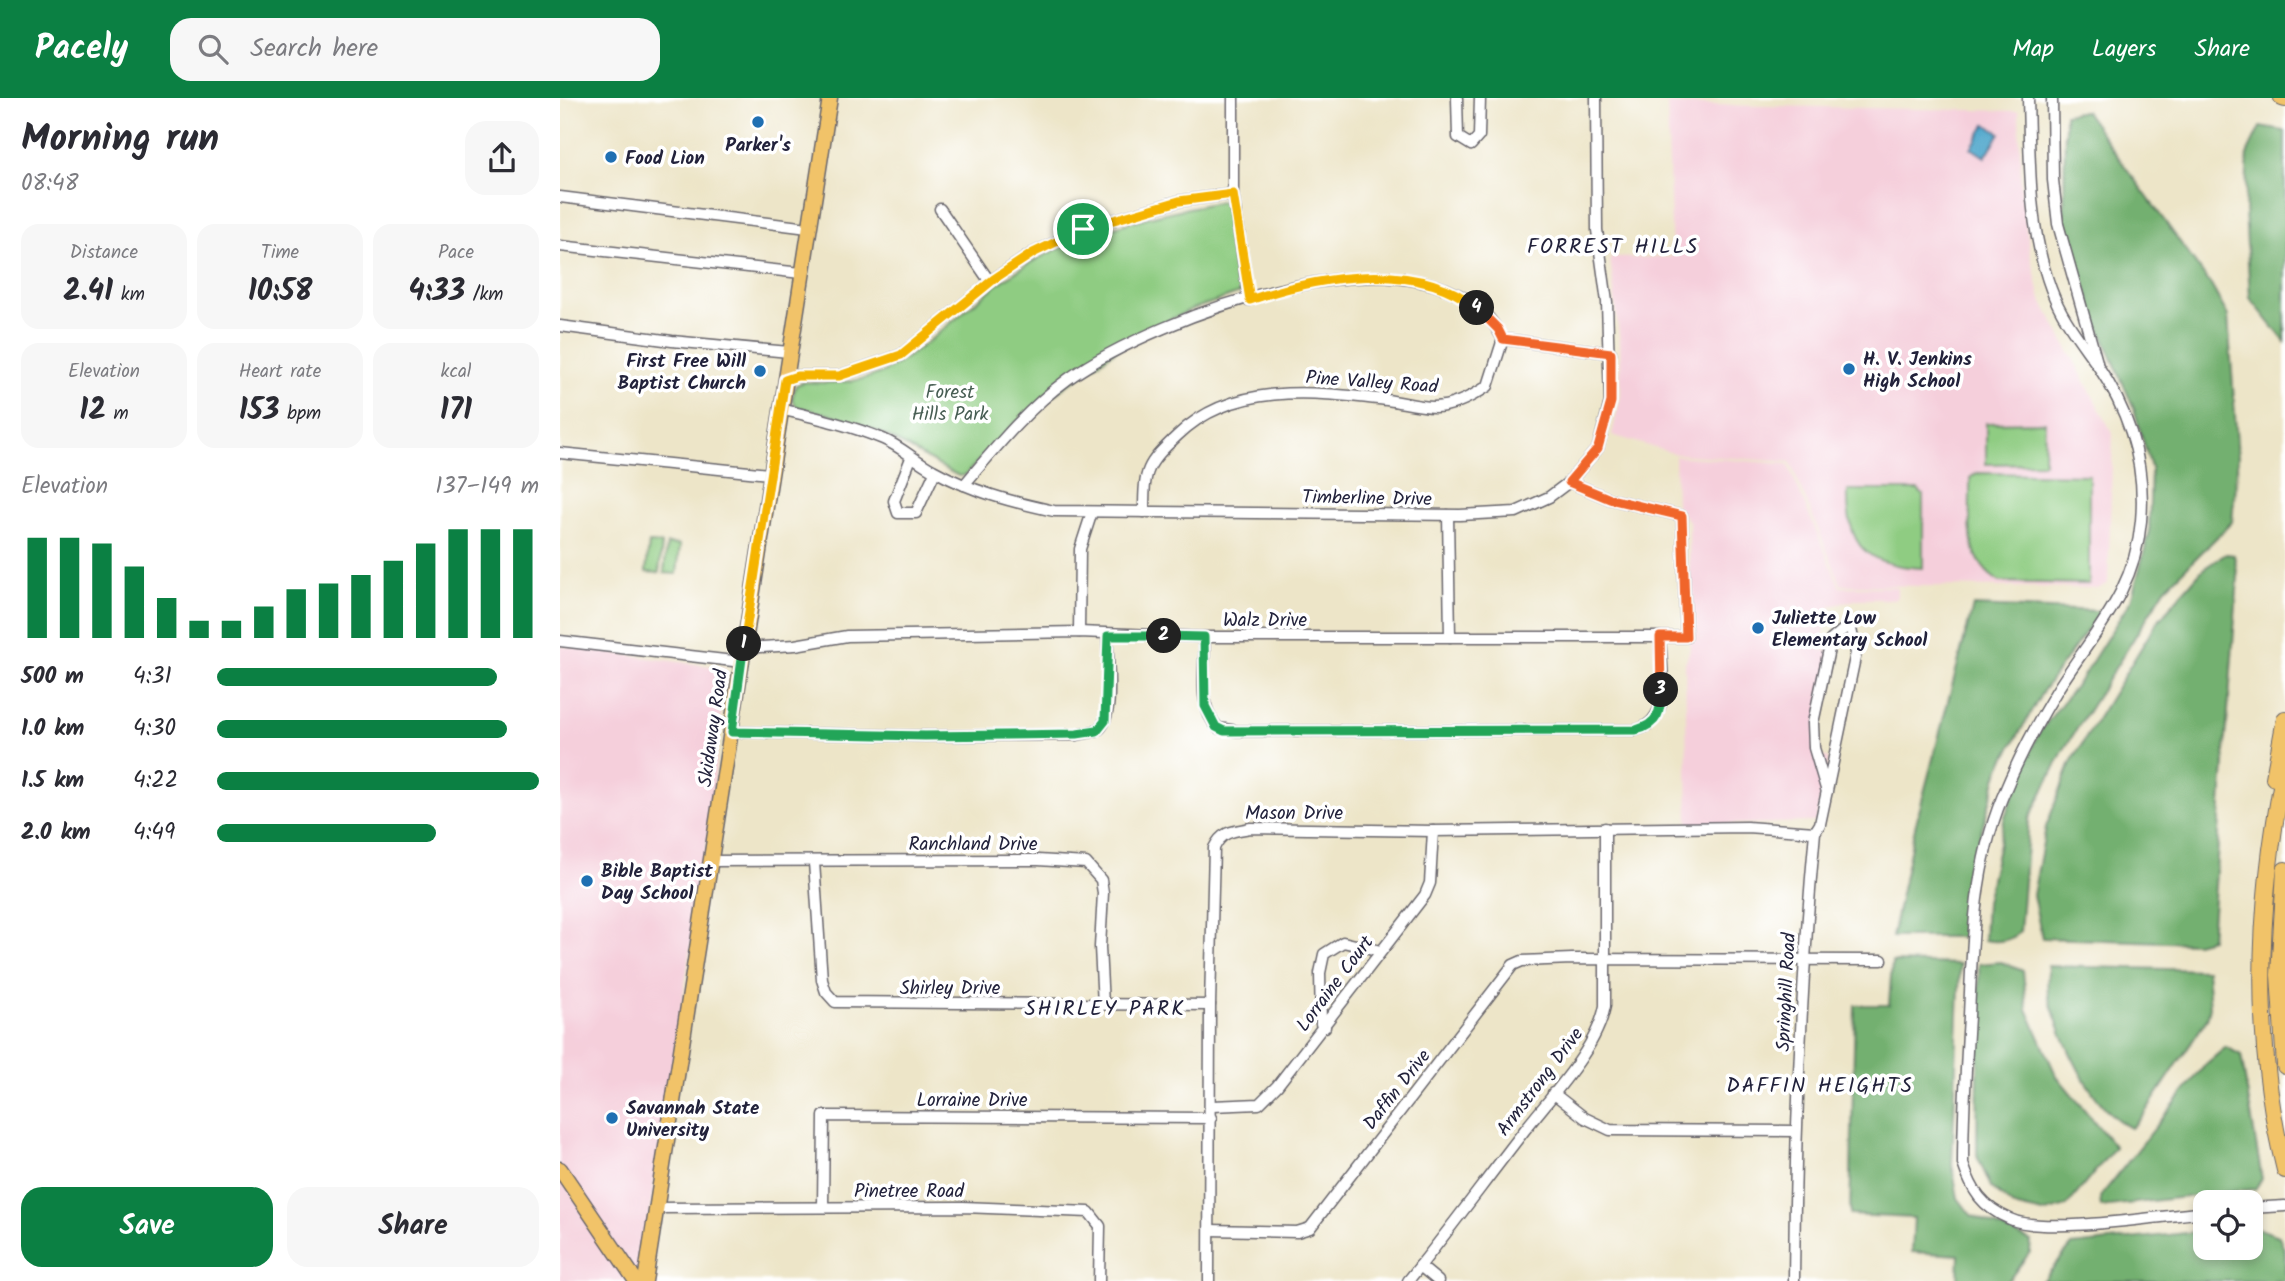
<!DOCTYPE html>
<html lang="en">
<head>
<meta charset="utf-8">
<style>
	:root { --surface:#fff; --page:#f7f7f7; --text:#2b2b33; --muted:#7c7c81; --accent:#0b8043 }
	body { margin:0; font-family:Kalam,sans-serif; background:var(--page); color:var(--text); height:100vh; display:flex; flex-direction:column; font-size:26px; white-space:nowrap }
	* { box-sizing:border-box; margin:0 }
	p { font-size:23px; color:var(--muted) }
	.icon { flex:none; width:38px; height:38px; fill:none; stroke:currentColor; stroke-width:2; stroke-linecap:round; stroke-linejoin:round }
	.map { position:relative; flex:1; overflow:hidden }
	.side { display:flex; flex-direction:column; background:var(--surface); width:560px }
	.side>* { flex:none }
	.buttons { position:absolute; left:1633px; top:1092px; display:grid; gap:14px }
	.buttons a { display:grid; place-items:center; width:70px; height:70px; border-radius:14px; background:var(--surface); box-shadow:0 4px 10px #0003; font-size:35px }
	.pin { position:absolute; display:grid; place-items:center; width:60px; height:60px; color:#fff; margin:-30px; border:4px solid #fff; border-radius:50%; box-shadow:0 2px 7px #0007 }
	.km { position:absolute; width:35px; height:35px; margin:-18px; border-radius:50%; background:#222; color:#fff; font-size:19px; line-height:35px; text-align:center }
	.round { display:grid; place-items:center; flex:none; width:74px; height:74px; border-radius:21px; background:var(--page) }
	.overview { display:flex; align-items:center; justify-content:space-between; height:119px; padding:0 21px }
	h1 { font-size:38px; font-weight:800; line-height:52px }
	.stats { display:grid; grid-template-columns:repeat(3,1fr); gap:10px; height:119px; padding:7px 21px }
	.stats div { display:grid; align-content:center; border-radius:18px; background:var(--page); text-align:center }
	.stats b { font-size:30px; font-weight:800 }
	.stats small { font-size:19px; font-weight:400 }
	.stats p { font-size:19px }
	.chart { height:196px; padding:14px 21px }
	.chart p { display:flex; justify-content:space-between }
	.chart svg { width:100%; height:126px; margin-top:7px; stroke:var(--accent); stroke-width:6 }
	.action { display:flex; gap:14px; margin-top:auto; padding:14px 21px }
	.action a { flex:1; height:80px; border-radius:21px; background:var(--accent); color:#fff; font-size:28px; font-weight:800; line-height:80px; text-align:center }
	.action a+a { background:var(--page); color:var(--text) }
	ul { padding:0 21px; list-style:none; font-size:23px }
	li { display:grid; grid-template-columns:112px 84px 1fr; align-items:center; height:52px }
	li i { height:18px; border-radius:9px; background:var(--accent) }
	header { display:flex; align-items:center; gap:42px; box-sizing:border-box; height:98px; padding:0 35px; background:var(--accent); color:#fff }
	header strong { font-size:33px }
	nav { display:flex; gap:38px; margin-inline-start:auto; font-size:24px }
	.search { width:490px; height:63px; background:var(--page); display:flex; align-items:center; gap:18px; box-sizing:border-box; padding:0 24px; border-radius:21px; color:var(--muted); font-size:26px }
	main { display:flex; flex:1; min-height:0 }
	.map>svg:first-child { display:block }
</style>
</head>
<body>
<header>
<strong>Pacely</strong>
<div class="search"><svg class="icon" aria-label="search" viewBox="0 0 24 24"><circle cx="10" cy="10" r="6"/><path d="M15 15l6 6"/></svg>Search here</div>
<nav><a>Map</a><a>Layers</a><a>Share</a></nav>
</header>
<main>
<section class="side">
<div class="overview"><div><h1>Morning run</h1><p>08:48</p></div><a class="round"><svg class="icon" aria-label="share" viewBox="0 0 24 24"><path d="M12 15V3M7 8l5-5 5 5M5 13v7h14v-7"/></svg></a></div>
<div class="stats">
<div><p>Distance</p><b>2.41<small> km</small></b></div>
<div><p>Time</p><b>10:58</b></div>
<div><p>Pace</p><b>4:33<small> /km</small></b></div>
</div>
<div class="stats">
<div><p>Elevation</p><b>12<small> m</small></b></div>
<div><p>Heart rate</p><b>153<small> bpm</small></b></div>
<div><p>kcal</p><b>171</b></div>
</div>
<div class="chart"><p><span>Elevation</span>137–149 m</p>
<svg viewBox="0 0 160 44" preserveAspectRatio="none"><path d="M5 44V9M15 44V9M25 44V11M35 44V19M45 44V30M55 44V38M65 44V38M75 44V33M85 44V27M95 44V25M105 44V22M115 44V17M125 44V11M135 44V6M145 44V6M155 44V6"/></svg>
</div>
<ul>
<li><b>500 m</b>4:31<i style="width:87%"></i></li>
<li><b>1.0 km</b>4:30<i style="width:90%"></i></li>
<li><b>1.5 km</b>4:22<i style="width:100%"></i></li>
<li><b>2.0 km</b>4:49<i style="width:68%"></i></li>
</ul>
<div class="action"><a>Save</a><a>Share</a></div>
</section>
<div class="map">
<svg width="1725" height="1183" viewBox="0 0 1725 1183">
	<rect width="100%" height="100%" fill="#fff"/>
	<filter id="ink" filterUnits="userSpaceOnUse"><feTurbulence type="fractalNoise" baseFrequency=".0143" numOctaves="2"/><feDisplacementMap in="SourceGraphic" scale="14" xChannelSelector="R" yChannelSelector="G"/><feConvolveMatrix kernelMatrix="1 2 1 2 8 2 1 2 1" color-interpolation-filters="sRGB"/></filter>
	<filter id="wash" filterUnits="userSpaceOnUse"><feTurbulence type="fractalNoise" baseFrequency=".00686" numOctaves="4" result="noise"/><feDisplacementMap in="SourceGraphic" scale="28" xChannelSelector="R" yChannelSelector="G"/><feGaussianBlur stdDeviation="1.57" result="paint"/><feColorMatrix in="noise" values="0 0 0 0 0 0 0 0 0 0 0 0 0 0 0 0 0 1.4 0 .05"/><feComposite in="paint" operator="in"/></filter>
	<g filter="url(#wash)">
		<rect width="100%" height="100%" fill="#ede5c8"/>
		<g fill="#f5cfdb">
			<polygon points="1107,6 1459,13 1461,91 1470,154 1481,201 1553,336 1548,485 1539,490 1281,487 1230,364 1116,356 1052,337 1061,297 1060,245 1050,160 1112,159"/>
			<polygon points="1115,358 1228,366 1280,489 1337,489 1337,501 1299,501 1271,508 1260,551 1274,554 1258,630 1261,658 1269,660 1256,724 1128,727 1125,565 1130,551 1129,423 1116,409"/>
			<polygon points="0,548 165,570 151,717 79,1183 0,1183"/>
		</g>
		<g fill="#8fcc82" stroke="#58775e" stroke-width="2">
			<path d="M670,102L683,194L630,212L574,239L455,325L405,377L399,378C371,365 345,346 316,333C290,321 265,315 237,309L232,301L236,287L244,284C272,286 307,285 332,269C383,238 423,190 477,161C538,129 602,114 670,102Z"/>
			<polygon points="1485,324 1484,365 1426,366 1426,325"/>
			<path d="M1417,375L1529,377V486L1440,484C1402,461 1411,419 1410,380Z"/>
			<path d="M1288,392H1358L1363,397V470C1307,468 1286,449 1288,392Z"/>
			<polygon points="89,445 102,446 99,475 86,474"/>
			<polygon points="107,446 120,447 117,476 104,475"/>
		</g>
		<g fill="#73b070" stroke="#4a6956" stroke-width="2">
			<path d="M1525,13L1651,187L1668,218L1678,359L1672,424L1605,491L1503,653L1469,721L1460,834C1448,843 1440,845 1424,842L1426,804L1445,718L1478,636L1523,578L1571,502L1589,436L1591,370L1574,311L1538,227L1504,125L1505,16Z"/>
			<polygon points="1700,29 1725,33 1725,244 1690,200 1685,113 1688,54"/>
			<polygon points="1666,456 1674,457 1678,479 1651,841 1636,845 1482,840 1473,797 1486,729 1511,664 1597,524 1643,471"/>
			<polygon points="1413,508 1541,513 1483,593 1439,671 1408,781 1405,839 1332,839 1355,729"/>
			<polygon points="1332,864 1400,866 1392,1067 1398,1100 1411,1117 1471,1143 1470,1154 1448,1183 1398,1183 1399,1157 1352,1154 1354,1120 1290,1117 1295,907 1329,907"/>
			<polygon points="1441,864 1463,873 1467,911 1496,977 1555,1049 1507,1108 1483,1115 1453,1108 1431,1089 1417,1058 1419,866"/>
			<path d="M1488,868L1647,872L1650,909L1647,921L1582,1019L1571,1030C1530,1010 1502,942 1489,900C1486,891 1488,878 1488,868Z"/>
			<polygon points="1666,949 1681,957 1702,1081 1695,1091 1541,1109 1540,1099 1646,966"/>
			<polygon points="1691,1128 1719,1138 1725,1153 1725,1183 1482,1183 1512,1147 1645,1133 1645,1150 1690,1150"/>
		</g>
		<polygon fill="#4ea6cb" stroke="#386483" stroke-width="2" points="1426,26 1440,35 1425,59 1411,50"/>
	</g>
	<g filter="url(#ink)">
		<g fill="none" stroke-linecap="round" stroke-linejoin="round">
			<g stroke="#69666c" stroke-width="13">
				<g id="minor">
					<polyline points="673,0 673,96 689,202"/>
					<polyline points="897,0 898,39 911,47 919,38 920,0"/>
					<path d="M1468,0C1470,65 1468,129 1491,191C1502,221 1520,242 1538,268C1569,314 1586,367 1581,423C1575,495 1532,536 1496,594C1476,627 1457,663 1442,700C1414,768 1412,846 1409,918C1406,967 1403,1016 1403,1066C1412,1093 1422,1109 1450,1121C1483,1137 1604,1118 1645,1114"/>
					<polyline points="1492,0 1493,82 1498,126 1537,264"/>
					<polyline points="0,99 248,130"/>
					<polyline points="380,111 430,184"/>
					<polyline points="0,148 241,175"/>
					<polyline points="0,228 112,243 229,254"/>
					<polyline points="943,241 1051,255"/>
					<polyline points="225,282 237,278 279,278 341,257 434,181 473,155 523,131 619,103 673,96"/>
					<path d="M220,311C254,319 290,327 323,341C340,348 356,363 373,372C410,393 452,404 494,413L900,417L956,414L989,399L1009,384L1038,350L1050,304L1047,204L1037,132L1036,0"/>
					<polyline points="0,355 209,376"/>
					<polyline points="351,360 334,403 338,415 356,415 375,374"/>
					<path d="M404,387C437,348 467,311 508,281C595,219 876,110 943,241L928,288C913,298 893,309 874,309C859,309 842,304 827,302C756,294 674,283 618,337C586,367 584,371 584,414"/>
					<polyline points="888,417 890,539"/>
					<polyline points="519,534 520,451 532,414"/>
					<path d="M644,539C647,569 635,606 658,630L677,633L1076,632C1114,622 1101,570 1100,539"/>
					<polyline points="0,543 182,564"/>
					<polyline points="184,550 235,547 287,538 519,534 644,539 1126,539 1122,418 1050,401 1009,384"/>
					<path d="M171,634L365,638L517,637C524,635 533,635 539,631C556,617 546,560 548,538"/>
					<polyline points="152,763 478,762 526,765 541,782 543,795 540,849 543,907"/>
					<polyline points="254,764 262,882 266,894 275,904 650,907"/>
					<polyline points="765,929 761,926 760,875 764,856 783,844 821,853"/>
					<polyline points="993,995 1025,1020 1050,1032 1235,1033"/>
					<polyline points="652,1008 699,1006 717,988 865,797 870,785 873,733"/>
					<polyline points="263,1109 264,1018 651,1020"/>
					<polyline points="95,1110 403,1109 529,1114 540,1128 539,1183"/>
					<polyline points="1690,1110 1725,1108"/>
					<polyline points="650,1132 737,1134 750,1130 953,867 962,863 1012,861 1322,862"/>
					<polyline points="860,1168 878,1183"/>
					<path d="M649,1183L650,907L654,750C662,733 673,733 691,730L873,733L1187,729L1255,734"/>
					<path d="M848,1183C888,1134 925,1083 964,1033C991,998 1037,951 1045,908V730"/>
					<path d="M1234,1183C1235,1033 1241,884 1255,734L1260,726L1296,555L1290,526L1271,542L1253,625L1254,650L1267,694"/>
				</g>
			</g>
			<g stroke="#69666c" stroke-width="17">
				<g id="major">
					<polyline points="0,1071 76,1183"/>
					<polyline points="85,1183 270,0"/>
				</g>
			</g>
			<g stroke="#69666c" stroke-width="18">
				<g id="highway">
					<polyline points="1722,0 1725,1"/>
					<path d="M1725,668C1698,801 1691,938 1725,1072"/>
					<polyline points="1714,680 1725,621"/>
					<polyline points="1725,772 1719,877 1725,968"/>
				</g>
			</g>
			<use href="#minor" stroke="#fff" stroke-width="10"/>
			<use href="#major" stroke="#f1c369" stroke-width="14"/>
			<use href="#highway" stroke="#f1c369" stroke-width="16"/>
		</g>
	</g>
	<g fill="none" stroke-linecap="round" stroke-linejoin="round" filter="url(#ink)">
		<g stroke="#fff" stroke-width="14">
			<polyline id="split-1" points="184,546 225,282 237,278 279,278 341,257 434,181 473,155 523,131"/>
		</g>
		<g stroke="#fff" stroke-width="14">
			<polyline id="split-2" points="184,546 172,634 365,638 517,636 537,633 545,623 548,538 604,538"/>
		</g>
		<g stroke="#fff" stroke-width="14">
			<path id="split-3" d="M604,538L644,539L645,608L656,629L664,633L1076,632C1099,626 1101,613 1101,592"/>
		</g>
		<g stroke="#fff" stroke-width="14">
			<polyline id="split-4" points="917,210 938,231 943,241 1051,255 1051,304 1038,350 1009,384 1050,401 1122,418 1126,539 1100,539 1101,592"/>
		</g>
		<g stroke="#fff" stroke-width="14">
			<path id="split-5" d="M523,131L619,103L673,96L690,202C757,179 857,160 917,210"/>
		</g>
		<use href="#split-1" stroke="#f5b400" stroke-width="9"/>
		<use href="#split-2" stroke="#22a559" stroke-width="9"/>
		<use href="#split-3" stroke="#22a559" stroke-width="9"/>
		<use href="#split-4" stroke="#f0652b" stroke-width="9"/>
		<use href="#split-5" stroke="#f5b400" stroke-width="9"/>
	</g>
	<g fill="#1f6fb2" stroke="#fff" stroke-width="2.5">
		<circle cx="198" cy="24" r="7"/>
		<circle cx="51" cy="59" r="7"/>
		<circle cx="1289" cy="271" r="7"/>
		<circle cx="200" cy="273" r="7"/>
		<circle cx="1198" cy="530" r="7"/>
		<circle cx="27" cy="783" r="7"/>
		<circle cx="52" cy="1020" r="7"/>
	</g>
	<g text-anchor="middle" stroke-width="7" stroke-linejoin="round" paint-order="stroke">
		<g font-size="19" font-weight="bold" fill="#22223b" stroke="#fff" text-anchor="start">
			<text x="198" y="53" text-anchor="middle">Parker's</text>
			<text x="65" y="66">Food Lion</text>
			<text x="1303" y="267">H. V. Jenkins<tspan x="1303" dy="22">High School</tspan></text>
			<text x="186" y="269" text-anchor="end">First Free Will<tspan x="186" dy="22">Baptist Church</tspan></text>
			<text x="1212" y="526">Juliette Low<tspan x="1212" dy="22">Elementary School</tspan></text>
			<text x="41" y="779">Bible Baptist<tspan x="41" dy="22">Day School</tspan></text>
			<text x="66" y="1016">Savannah State<tspan x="66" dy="22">University</tspan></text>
		</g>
		<g font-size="19" fill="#22223b" stroke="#fff">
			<text transform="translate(812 283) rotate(4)" y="7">Pine Valley Road</text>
			<text transform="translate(807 399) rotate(1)" y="7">Timberline Drive</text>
			<text x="705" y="528">Walz Drive</text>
			<text transform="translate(152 630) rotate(-82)" y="7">Skidaway Road</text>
			<text x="734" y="721">Mason Drive</text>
			<text x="413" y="752">Ranchland Drive</text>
			<text transform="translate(774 885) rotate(-53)" y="7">Lorraine Court</text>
			<text x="390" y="896">Shirley Drive</text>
			<text transform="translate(1225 894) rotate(-87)" y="7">Springhill Road</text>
			<text transform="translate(979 983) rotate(-53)" y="7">Armstrong Drive</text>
			<text transform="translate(836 991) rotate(-52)" y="7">Daffin Drive</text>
			<text x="412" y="1008">Lorraine Drive</text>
			<text x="349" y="1099">Pinetree Road</text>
		</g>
		<g font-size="19" fill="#485e54" stroke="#fff">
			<text x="390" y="300">Forest<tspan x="390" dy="22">Hills Park</tspan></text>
		</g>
		<g font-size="21" letter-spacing="2" fill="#22223b" stroke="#fff">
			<text x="1053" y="155">FORREST HILLS</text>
			<text x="545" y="917">SHIRLEY PARK</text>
			<text x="1260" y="994">DAFFIN HEIGHTS</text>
		</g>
	</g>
</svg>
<div class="buttons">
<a><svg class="icon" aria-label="locate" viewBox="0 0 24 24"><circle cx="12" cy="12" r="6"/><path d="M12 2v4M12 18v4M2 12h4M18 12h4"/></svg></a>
</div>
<div class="pin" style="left:523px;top:131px;background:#1e9e55"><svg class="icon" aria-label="arrive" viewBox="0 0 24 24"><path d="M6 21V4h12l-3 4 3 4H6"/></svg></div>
<b class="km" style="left:184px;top:546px">1</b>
<b class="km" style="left:604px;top:538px">2</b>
<b class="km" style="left:1101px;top:592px">3</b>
<b class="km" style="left:917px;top:210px">4</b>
</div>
</main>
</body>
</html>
